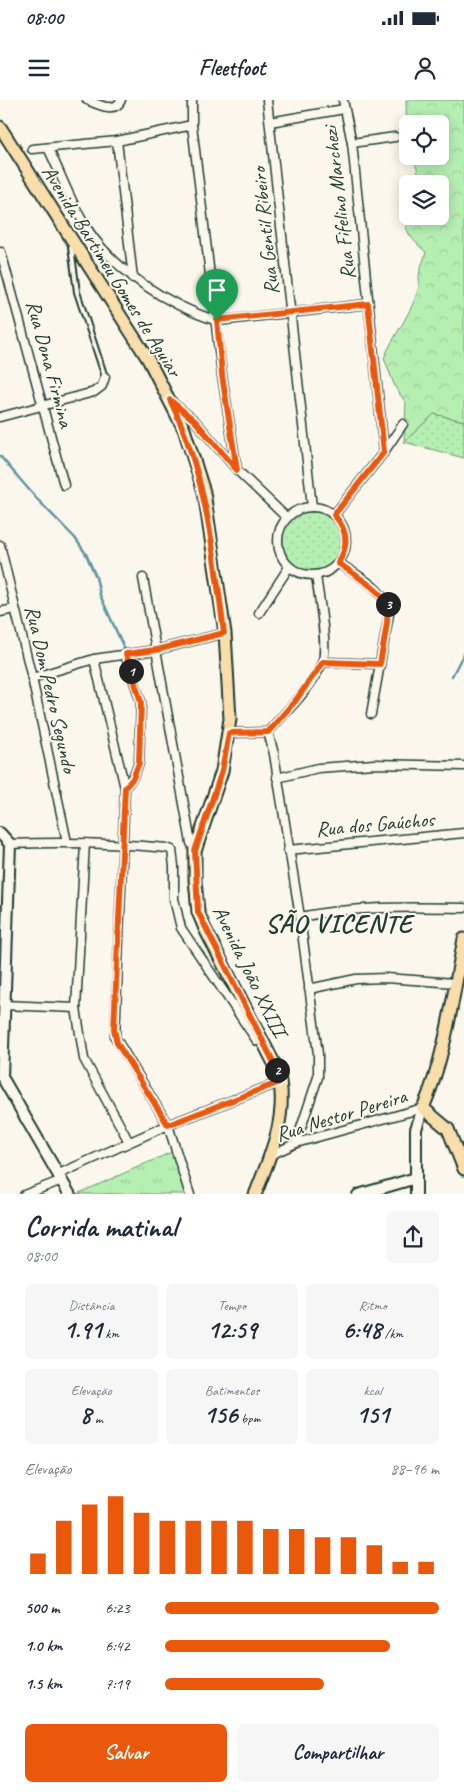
<!DOCTYPE html>
<html lang="pt">
<head>
<meta charset="utf-8">
<style>
	:root { --surface:#fff; --page:#f6f6f7; --text:#1f2937; --muted:#747a83; --accent:#ea580c }
	body { margin:0; font-family:Caveat,sans-serif; background:var(--page); color:var(--text); height:100vh; display:flex; flex-direction:column; font-size:19px; white-space:nowrap }
	* { box-sizing:border-box; margin:0 }
	p { font-size:16px; color:var(--muted) }
	.icon { flex:none; width:28px; height:28px; fill:none; stroke:currentColor; stroke-width:2; stroke-linecap:round; stroke-linejoin:round }
	.map { position:relative; height:1094px; overflow:hidden }
	.drawer { display:flex; flex-direction:column; background:var(--surface); flex:1 }
	.drawer>* { flex:none }
	.fabs { position:absolute; left:399px; top:15px; display:grid; gap:10px }
	.fabs a { display:grid; place-items:center; width:50px; height:50px; border-radius:8px; background:var(--surface); box-shadow:0 2px 12px #0003; font-size:25px }
	.pin { position:absolute; display:grid; place-items:center; width:42px; height:42px; color:#fff; margin:-51px -21px; border-radius:50% 50% 50% 0; rotate:-45deg; box-shadow:0 0 5px #0007 }
	.pin .icon { rotate:45deg }
	.km { position:absolute; width:25px; height:25px; margin:-12px; border-radius:50%; background:#222; color:#fff; font-size:14px; line-height:25px; text-align:center }
	.round { display:grid; place-items:center; flex:none; width:52px; height:52px; border-radius:8px; background:var(--page) }
	.overview { display:flex; align-items:center; justify-content:space-between; height:85px; padding:0 25px }
	h1 { font-size:28px; font-weight:800; line-height:38px }
	.metrics { display:grid; grid-template-columns:repeat(3,1fr); gap:8px; height:85px; padding:5px 25px }
	.metrics div { display:grid; align-content:center; border-radius:8px; background:var(--page); text-align:center }
	.metrics b { font-size:25px; font-weight:800 }
	.metrics small { font-size:14px; font-weight:400 }
	.metrics p { font-size:14px }
	.chart { height:140px; padding:10px 25px }
	.chart p { display:flex; justify-content:space-between }
	.chart svg { width:100%; height:90px; margin-top:5px; stroke:var(--accent); stroke-width:6 }
	.cta { display:flex; gap:10px; margin-top:auto; padding:10px 25px }
	.cta a { flex:1; height:58px; border-radius:8px; background:var(--accent); color:#fff; font-size:20px; font-weight:800; line-height:58px; text-align:center }
	.cta a+a { background:var(--page); color:var(--text) }
	ul { padding:0 25px; list-style:none; font-size:16px }
	li { display:grid; grid-template-columns:80px 60px 1fr; align-items:center; height:38px }
	li i { height:12px; border-radius:6px; background:var(--accent) }
	.status { display:flex; justify-content:space-between; align-items:center; height:35px; padding:0 25px; background:var(--surface); direction:ltr }
	.status svg { height:14px; fill:currentColor }
	header { display:flex; justify-content:space-between; align-items:center; height:65px; padding:0 25px; background:var(--surface); font-size:22px; font-weight:800 }
	.map>svg:first-child { display:block }
</style>
</head>
<body>
<div class="status"><b>08:00</b><svg viewBox="0 0 49 12"><path d="M0 12V9h3v3zM5 12V6h3v6zM10 12V3h3v9zM15 12V0h3v12zM26 1h20v11H26zM47 4h2v5h-2z"/></svg></div>
<header><svg class="icon" aria-label="menu" viewBox="0 0 24 24"><path d="M4 6h16M4 12h16M4 18h16"/></svg>Fleetfoot<svg class="icon" aria-label="person" viewBox="0 0 24 24"><circle cx="12" cy="8" r="4"/><path d="M4 21q1-7 8-7t8 7"/></svg></header>
<div class="map">
<svg width="464" height="1095" viewBox="0 0 464 1095">
	<defs>
		<pattern id="grass-dots" width="8" height="8" patternUnits="userSpaceOnUse" patternTransform="scale(1.25)"><rect width="8" height="8" fill="#b6efb2"/><path d="M2 2h.1M6 6h.1" fill="none" stroke="#9cce9a" stroke-width="1.8" stroke-linecap="round"/></pattern>
		<pattern id="forest-crowns" width="20" height="18" patternUnits="userSpaceOnUse" patternTransform="scale(1.25)"><rect width="20" height="18" fill="#b6efb2"/><path d="M2 6a3 3 0 1 1 6 0M12 15a3 3 0 1 1 6 0" fill="none" stroke="#9cce9a"/></pattern>
		<pattern id="park-tufts" width="24" height="20" patternUnits="userSpaceOnUse" patternTransform="scale(1.25)"><rect width="24" height="20" fill="#b6efb2"/><path d="M3 7l-1-3M5 7V3M7 7l1-3M15 17l-1-3M17 17v-4M19 17l1-3" fill="none" stroke="#9cce9a"/></pattern>
	</defs>
	<rect width="100%" height="100%" fill="#fbf7ec"/>
	<filter id="ink" filterUnits="userSpaceOnUse"><feTurbulence type="fractalNoise" baseFrequency=".02" numOctaves="2"/><feDisplacementMap in="SourceGraphic" scale="10" xChannelSelector="R" yChannelSelector="G"/><feConvolveMatrix kernelMatrix="1 2 1 2 8 2 1 2 1" color-interpolation-filters="sRGB"/></filter>
	<g filter="url(#ink)">
		<g fill="url(#grass-dots)" stroke="#6a9673">
			<polygon points="434,314 464,321 464,358 404,342"/>
			<circle cx="312" cy="441" r="30"/>
		</g>
		<path fill="url(#forest-crowns)" stroke="#6a9673" d="M406,0H464V321L434,314L404,342L406,303L395,287L384,258C394,234 413,212 419,186C420,182 418,176 420,171C421,164 425,159 426,152C412,140 400,128 407,108L408,116H440V84H418C419,72 417,65 411,56H440V24H408L407,50Z"/>
		<polygon fill="url(#park-tufts)" stroke="#6a9673" points="174,1051 187,1094 77,1094"/>
		<g fill="none" stroke-linecap="round" stroke-linejoin="round">
			<g stroke="#5d949f" stroke-width="2.5">
				<polyline points="0,356 37,399 75,438 86,454 96,477 100,495 124,548"/>
				<polyline points="452,576 464,553"/>
			</g>
			<g stroke="#1f3d34" stroke-width="8">
				<polyline id="lane" points="71,147 77,192 105,277"/>
			</g>
			<g stroke="#1f3d34" stroke-width="11">
				<g id="street">
					<path d="M87,0C97,4 115,14 121,0"/>
					<polyline points="192,0 192,25 222,275 237,370"/>
					<polyline points="267,0 312,407"/>
					<polyline points="343,0 352,43 384,352"/>
					<polyline points="270,22 344,9"/>
					<polyline points="117,41 133,178"/>
					<polyline points="352,43 395,37"/>
					<path d="M48,48C61,74 71,103 86,127C114,171 168,205 217,221L368,204"/>
					<polyline points="32,49 117,41 192,25"/>
					<polyline points="1,152 64,385"/>
					<polyline points="173,303 195,321 237,370 287,418"/>
					<polyline points="0,317 94,292 102,286 105,277"/>
					<circle cx="312" cy="441" r="34"/>
					<polyline points="334,415 384,352 403,324"/>
					<polyline points="0,445 32,578 67,742"/>
					<path d="M339,463C358,477 387,489 389,514L371,614"/>
					<polyline points="143,478 191,743 195,751"/>
					<polyline points="0,512 14,509"/>
					<polyline points="259,513 289,467"/>
					<polyline points="94,559 125,688 115,937 168,1025 190,1095"/>
					<polyline points="323,562 380,564"/>
					<polyline points="32,578 94,559 156,550 225,533"/>
					<polyline points="268,632 274,654 300,817 318,954 318,977 296,1043"/>
					<path d="M229,633L268,632C286,611 311,589 322,563C329,548 318,494 316,475"/>
					<polyline points="277,678 318,668 374,664 464,666"/>
					<polyline points="125,688 133,677 139,663 141,602 125,554"/>
					<polyline points="85,743 76,908 84,959 129,1042"/>
					<path d="M10,744C63,742 114,743 167,748L172,750L174,766V799L181,828L257,941"/>
					<polyline points="288,750 464,733"/>
					<path d="M300,817C355,806 408,807 464,808"/>
					<polyline points="309,889 356,879 386,878 455,883"/>
					<polyline points="3,905 76,908"/>
					<polyline points="271,1055 296,1043 423,1008"/>
					<polyline points="59,1074 168,1025 280,982"/>
					<polyline points="24,1095 62,1080"/>
				</g>
			</g>
			<g stroke="#1f3d34" stroke-width="14">
				<g id="secondary">
					<polyline points="0,733 10,744 2,977 70,1095"/>
					<polyline points="358,1095 416,1078"/>
					<polyline points="416,1095 416,1029 423,1008"/>
				</g>
			</g>
			<g stroke="#1f3d34" stroke-width="15">
				<g id="primary">
					<path d="M0,27L148,259L184,329L204,392L225,533L230,619L222,671L195,751V780L198,812L205,829L278,971C289,1015 271,1054 255,1095"/>
					<path d="M464,839C453,895 446,955 423,1008L448,1029L464,1069"/>
				</g>
			</g>
			<use href="#lane" stroke="#fbf7ec" stroke-width="4"/>
			<use href="#street" stroke="#fbf7ec" stroke-width="8"/>
			<use href="#secondary" stroke="#fbf7ec" stroke-width="10"/>
			<use href="#primary" stroke="#f9ddab" stroke-width="11"/>
		</g>
	</g>
	<g fill="none" stroke-linecap="round" stroke-linejoin="round" filter="url(#ink)">
		<g stroke="#fff" stroke-width="10">
			<path id="route" d="M368,204L384,352L334,415C348,430 349,446 338,463C396,503 392,495 380,564L323,562L296,600L268,632L229,633L222,671L195,751L198,812L278,971L280,982L168,1025L117,943L114,929L125,688L133,678L139,663L141,602L126,554L156,550L224,533C214,453 206,373 170,300L195,321L237,370L222,275L217,220Z"/>
		</g>
		<use href="#route" stroke="#ea580c" stroke-width="6"/>
	</g>
	<g text-anchor="middle" stroke-width="4" stroke-linejoin="round" paint-order="stroke">
		<g font-size="21" fill="#1f3d34" stroke="#fbf7ec">
			<text transform="translate(339 103) rotate(-97)" y="7">Rua Fifelino Marchezi</text>
			<text transform="translate(265 131) rotate(-96)" y="7">Rua Gentil Ribeiro</text>
			<text transform="translate(112 171) rotate(58)" y="7">Avenida Bartimeu Gomes de Aguiar</text>
			<text transform="translate(50 264) rotate(75)" y="7">Rua Dona Firmina</text>
			<text transform="translate(51 589) rotate(77)" y="7">Rua Dom Pedro Segundo</text>
			<text transform="translate(375 724) rotate(-5)" y="7">Rua dos Gaúchos</text>
			<text transform="translate(250 871) rotate(64)" y="7">Avenida João XXIII</text>
			<text transform="translate(341 1015) rotate(-17)" y="7">Rua Nestor Pereira</text>
		</g>
		<g font-size="26" font-weight="bold" letter-spacing="1" fill="#1f3d34" stroke="#fbf7ec">
			<text x="339" y="832">SÃO VICENTE</text>
		</g>
	</g>
</svg>
<div class="fabs">
<a><svg class="icon" aria-label="locate" viewBox="0 0 24 24"><circle cx="12" cy="12" r="6"/><path d="M12 2v4M12 18v4M2 12h4M18 12h4"/></svg></a>
<a><svg class="icon" aria-label="layers" viewBox="0 0 24 24"><path d="M12 4l9 5-9 5-9-5zM3 14l9 5 9-5"/></svg></a>
</div>
<div class="pin" style="left:217px;top:220px;background:#1e9e55"><svg class="icon" aria-label="arrive" viewBox="0 0 24 24"><path d="M6 21V4h12l-3 4 3 4H6"/></svg></div>
<b class="km" style="left:131px;top:571px">1</b>
<b class="km" style="left:277px;top:970px">2</b>
<b class="km" style="left:388px;top:504px">3</b>
</div>
<section class="drawer">
<div class="overview"><div><h1>Corrida matinal</h1><p>08:00</p></div><a class="round"><svg class="icon" aria-label="share" viewBox="0 0 24 24"><path d="M12 15V3M7 8l5-5 5 5M5 13v7h14v-7"/></svg></a></div>
<div class="metrics">
<div><p>Distância</p><b>1.91<small> km</small></b></div>
<div><p>Tempo</p><b>12:59</b></div>
<div><p>Ritmo</p><b>6:48<small> /km</small></b></div>
</div>
<div class="metrics">
<div><p>Elevação</p><b>8<small> m</small></b></div>
<div><p>Batimentos</p><b>156<small> bpm</small></b></div>
<div><p>kcal</p><b>151</b></div>
</div>
<div class="chart"><p><span>Elevação</span>88–96 m</p>
<svg viewBox="0 0 160 44" preserveAspectRatio="none"><path d="M5 44V34M15 44V18M25 44V10M35 44V6M45 44V14M55 44V18M65 44V18M75 44V18M85 44V18M95 44V22M105 44V22M115 44V26M125 44V26M135 44V30M145 44V38M155 44V38"/></svg>
</div>
<ul>
<li><b>500 m</b>6:23<i style="width:100%"></i></li>
<li><b>1.0 km</b>6:42<i style="width:82%"></i></li>
<li><b>1.5 km</b>7:19<i style="width:58%"></i></li>
</ul>
<div class="cta"><a>Salvar</a><a>Compartilhar</a></div>
</section>
</body>
</html>
